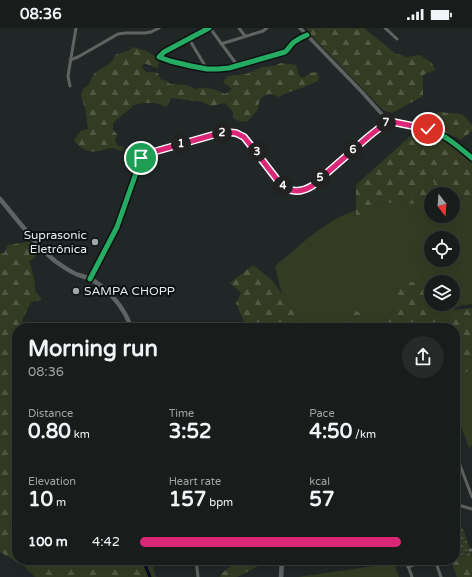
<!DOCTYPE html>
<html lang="en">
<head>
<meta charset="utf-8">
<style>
	:root { --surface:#181d1c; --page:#252a29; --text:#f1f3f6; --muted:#9fa2a3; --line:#363b3b; --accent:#db2777 }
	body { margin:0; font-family:"Varela Round",sans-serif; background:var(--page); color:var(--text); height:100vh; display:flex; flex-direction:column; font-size:15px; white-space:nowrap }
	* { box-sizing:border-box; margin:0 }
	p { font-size:13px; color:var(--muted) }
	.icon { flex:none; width:22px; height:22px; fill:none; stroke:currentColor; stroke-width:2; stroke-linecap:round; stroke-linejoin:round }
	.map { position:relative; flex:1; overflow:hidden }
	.details { position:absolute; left:12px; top:295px; width:448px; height:242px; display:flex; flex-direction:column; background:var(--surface); border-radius:16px; box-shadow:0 4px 16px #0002,0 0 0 1px var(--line) }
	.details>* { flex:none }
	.needle { width:26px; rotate:163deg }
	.fabs { position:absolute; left:424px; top:159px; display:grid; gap:8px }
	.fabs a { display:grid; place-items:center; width:36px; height:36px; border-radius:50%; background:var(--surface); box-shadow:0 4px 16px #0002,0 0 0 1px var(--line); font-size:20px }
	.pin { position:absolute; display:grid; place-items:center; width:34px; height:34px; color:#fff; margin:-17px; border:2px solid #fff; border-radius:50%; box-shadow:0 1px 4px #0007 }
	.km { position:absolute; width:20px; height:20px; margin:-10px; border-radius:50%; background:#222; color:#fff; font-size:11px; line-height:20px; text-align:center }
	.round { display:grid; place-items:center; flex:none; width:42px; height:42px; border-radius:21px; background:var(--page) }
	.summary { display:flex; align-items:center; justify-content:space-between; height:68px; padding:0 16px }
	h1 { font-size:22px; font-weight:700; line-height:30px }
	.figures { display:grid; grid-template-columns:repeat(3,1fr); gap:6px; height:68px; padding:4px 16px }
	.figures div { display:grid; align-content:center }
	.figures b { font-size:20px; font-weight:700 }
	.figures small { font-size:11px; font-weight:400 }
	.figures p { font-size:11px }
	ul { padding:0 16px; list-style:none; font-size:13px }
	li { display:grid; grid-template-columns:64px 48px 1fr; align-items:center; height:30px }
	li i { height:10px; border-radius:5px; background:var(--accent) }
	.status { display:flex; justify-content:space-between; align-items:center; height:28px; padding:0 20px; background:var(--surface); direction:ltr }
	.status svg { height:11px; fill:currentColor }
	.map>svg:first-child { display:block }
</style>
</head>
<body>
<div class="status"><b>08:36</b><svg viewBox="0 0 49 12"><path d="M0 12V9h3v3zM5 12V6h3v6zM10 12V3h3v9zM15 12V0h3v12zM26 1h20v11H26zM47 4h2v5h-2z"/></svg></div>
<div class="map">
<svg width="472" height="549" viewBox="0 0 472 549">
	<defs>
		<pattern id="forest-firs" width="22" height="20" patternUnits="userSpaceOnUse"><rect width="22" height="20" fill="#343b23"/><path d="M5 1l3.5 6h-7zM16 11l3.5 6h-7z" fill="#515843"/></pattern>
		<pattern id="park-dots" width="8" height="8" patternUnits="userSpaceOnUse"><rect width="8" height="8" fill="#343b23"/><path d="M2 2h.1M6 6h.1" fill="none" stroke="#515843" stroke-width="1.8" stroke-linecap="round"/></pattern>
	</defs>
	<rect width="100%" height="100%" fill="#202726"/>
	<g fill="#343b23" fill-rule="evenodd">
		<path d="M430,146L432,149L436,160L454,157L458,169L472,176V276L465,277H462L455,280L449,294L453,300H447L440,282L426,280L428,267L394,279L389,289L382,297L363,296L356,283L344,296L339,300H304L282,267L275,238L313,206L337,190L356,182V193L362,191L368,181L380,174L408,176L426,148ZM431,166H453V188H431ZM431,210H453V232H431ZM431,254H453V276H431Z"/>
		<polygon points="472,341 472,417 469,420 455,383 455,351"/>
		<polygon points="394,535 399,549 298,549"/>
	</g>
	<g fill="url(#forest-firs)">
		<polygon points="307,0 364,0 395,25 407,29 420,27 432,35 435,42 423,47 423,68 392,85 383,82 309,5"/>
		<path d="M132,19C145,22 150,23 159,33L158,40C152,40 148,35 143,36L142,39C146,47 150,43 158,45L160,51L167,53L170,56C180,57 186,55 195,61C205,58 216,61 225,66L232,61L223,54L227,48L246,46L262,39L273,38L281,35L296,37C299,44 296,47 303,50L310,45L317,44L319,48L318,53L304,59L284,66L279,69C276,68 272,66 269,66C261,67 258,75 258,81L247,94L239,93L233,90V84L225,75L211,78L202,74L171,70L166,79L159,76L152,75H144L134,77L113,95V102L117,106L115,113L118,118H123L124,122L121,123C119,122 115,120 112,120C108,120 103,122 99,123C89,126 79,120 74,112L81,103L88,101L85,80L81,67L83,61L89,57C91,52 92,48 95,45C103,37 110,40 115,27L130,22Z"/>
		<polygon points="438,84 462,86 472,97 472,103 461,112 426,95"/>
		<polygon points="416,103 428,104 450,113 472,130 472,176 458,169 454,157 436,161 432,149 430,146 426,149 426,174 408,176 380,174 368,181 362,191 356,194 356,157"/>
		<path d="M28,214L35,217L38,224L35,229L29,233C32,243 36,253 35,263L41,270V272L32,274L28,279L22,293L23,300H17V307L12,312L17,318V490L10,496L12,500L17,503V532H152L155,547L157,549H35L24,538L0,524V225H4L8,217Z"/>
		<polygon points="253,237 273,253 304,300 267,300 261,296 259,300 235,300 244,294 236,275 241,265 230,255"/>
		<polygon points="407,253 431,259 428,267 426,279 440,282 447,300 339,300 344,296 356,283 367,286 364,296 382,297 389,289 394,280 394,274 400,257"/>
		<polygon points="472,280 472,341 455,351 455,300 453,300 449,294 454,282"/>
		<polygon points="455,523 458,529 471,525 472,531 472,549 457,549 451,532 455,532"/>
		<polygon points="239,532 263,532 264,535 237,549 220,549 222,545"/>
	</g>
	<polygon fill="url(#park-dots)" points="463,500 471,525 457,529 455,523 455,503"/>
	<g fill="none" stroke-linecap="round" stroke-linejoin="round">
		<polyline stroke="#040e23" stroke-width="3" points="143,532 150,549"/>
		<g stroke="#616363" stroke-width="3">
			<path d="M209,0L164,24L159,29L170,33L191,38L207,41H218L229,40L285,24C289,21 290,17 294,14C298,11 302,9 307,7"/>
			<polyline points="210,0 237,37"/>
			<polyline points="239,0 245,8"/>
			<polyline points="385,0 397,11"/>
			<polyline points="189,11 207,41"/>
			<polyline points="221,16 263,3 267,0"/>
			<polyline points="70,32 78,29 118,6 126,5 145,5 151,4 159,0"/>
			<polyline points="70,58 68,48 76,0"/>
			<polyline points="455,424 472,469"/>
			<polyline points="455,476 472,481"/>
			<polyline points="470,522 472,522"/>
			<polyline points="196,532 198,549"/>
			<polyline points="406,532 412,549"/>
			<polyline points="435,532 441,549"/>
			<polyline points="408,539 425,532"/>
		</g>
		<g stroke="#616363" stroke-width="3.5">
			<polyline points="300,0 361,63 388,93"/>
			<path d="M90,251L117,199L141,131L142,128L146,126L213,107L225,104L236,105L244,109L252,119L282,158C292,165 302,164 312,158L368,109L388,93C401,96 415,97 428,101C444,106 459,119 472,130"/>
		</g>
		<g stroke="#606364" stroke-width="4.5">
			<path d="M0,171C16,190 36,217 55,233C62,238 69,243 76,246C81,248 86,249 91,251C109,262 125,280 131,300"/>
			<polyline points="281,549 282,532"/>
		</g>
		<g stroke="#0c1111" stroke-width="8">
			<g id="cycleway">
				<path d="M209,0L164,24L159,29L170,33L191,38L207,41H218L229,40L285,24C289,21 290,17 294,14C298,11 302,9 307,7"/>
				<path d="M90,251L117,199L141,131L142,128L146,126L213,107L225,104L236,105L244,109L252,119L282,158C292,165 302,164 312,158L368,109L388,93C401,96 415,97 428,101C444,106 459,119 472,130"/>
			</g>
		</g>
		<use href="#cycleway" stroke="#26ab63" stroke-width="5"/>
	</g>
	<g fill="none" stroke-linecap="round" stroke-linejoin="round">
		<g stroke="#fff" stroke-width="8">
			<path id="route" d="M141,130L146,126L213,107L225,104L236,105L244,109L252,119L282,158C292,165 302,164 312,158L368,109L388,93L428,101"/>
		</g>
		<use href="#route" stroke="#db2777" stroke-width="5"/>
	</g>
	<g fill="#a0a8a7" stroke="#0c1111" stroke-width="1.5">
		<circle cx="95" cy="214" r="4"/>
		<circle cx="76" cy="263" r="4"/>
	</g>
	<g text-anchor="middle" stroke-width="4" stroke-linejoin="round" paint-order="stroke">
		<g font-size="12" fill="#e5edec" stroke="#0c1111" text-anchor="end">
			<text x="87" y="211">Suprasonic<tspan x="87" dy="14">Eletrônica</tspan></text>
			<text x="84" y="267" text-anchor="start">SAMPA CHOPP</text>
		</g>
	</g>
</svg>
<div class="fabs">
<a><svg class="needle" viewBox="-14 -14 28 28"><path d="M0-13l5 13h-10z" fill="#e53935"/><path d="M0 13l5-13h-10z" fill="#9fa2a3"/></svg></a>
<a><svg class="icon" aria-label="locate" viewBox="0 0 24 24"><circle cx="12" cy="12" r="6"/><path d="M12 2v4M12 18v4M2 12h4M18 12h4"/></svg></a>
<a><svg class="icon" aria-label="layers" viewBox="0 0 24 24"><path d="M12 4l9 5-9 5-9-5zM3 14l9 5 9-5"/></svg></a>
</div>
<div class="pin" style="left:141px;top:130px;background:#1e9e55"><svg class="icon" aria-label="arrive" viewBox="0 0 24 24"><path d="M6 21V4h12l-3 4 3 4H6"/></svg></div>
<div class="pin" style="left:428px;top:101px;background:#d93025"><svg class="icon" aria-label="check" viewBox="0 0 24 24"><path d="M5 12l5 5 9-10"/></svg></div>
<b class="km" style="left:181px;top:116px">1</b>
<b class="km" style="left:222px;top:105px">2</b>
<b class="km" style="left:257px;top:124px">3</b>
<b class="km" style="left:283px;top:158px">4</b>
<b class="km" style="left:320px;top:150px">5</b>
<b class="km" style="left:353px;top:122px">6</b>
<b class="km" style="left:386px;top:95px">7</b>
<section class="details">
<div class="summary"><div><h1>Morning run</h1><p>08:36</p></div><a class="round"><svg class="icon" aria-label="share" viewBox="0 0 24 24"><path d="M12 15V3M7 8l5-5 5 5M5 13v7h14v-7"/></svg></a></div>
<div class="figures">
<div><p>Distance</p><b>0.80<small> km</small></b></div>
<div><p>Time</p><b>3:52</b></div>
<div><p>Pace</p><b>4:50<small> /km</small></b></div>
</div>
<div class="figures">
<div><p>Elevation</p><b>10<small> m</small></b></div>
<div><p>Heart rate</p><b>157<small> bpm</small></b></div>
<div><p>kcal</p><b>57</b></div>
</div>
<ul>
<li><b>100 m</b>4:42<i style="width:86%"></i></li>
</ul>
</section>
</div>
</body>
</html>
